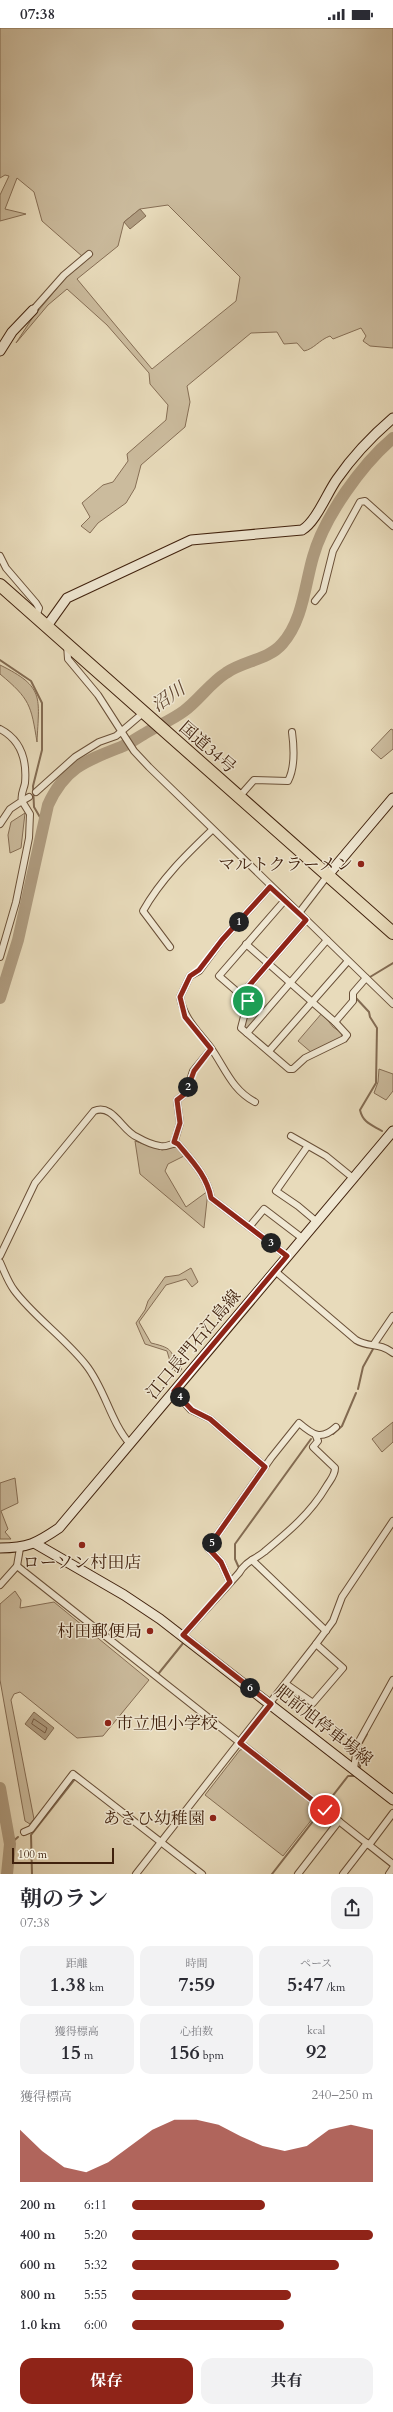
<!DOCTYPE html>
<html lang="ja">
<head>
<meta charset="utf-8">
<style>
	:root { --surface:#fff; --page:#f2f2f3; --text:#2b2b33; --muted:#7c7c81; --accent:#8f2418 }
	body { margin:0; font-family:Cardo,"Noto Serif JP",serif; background:var(--page); color:var(--text); height:100vh; display:flex; flex-direction:column; font-size:15px; white-space:nowrap }
	* { box-sizing:border-box; margin:0 }
	p { font-size:13px; color:var(--muted) }
	.icon { flex:none; width:22px; height:22px; fill:none; stroke:currentColor; stroke-width:2; stroke-linecap:round; stroke-linejoin:round }
	.map { position:relative; height:1846px; overflow:hidden }
	.sheet { display:flex; flex-direction:column; background:var(--surface); flex:1 }
	.sheet>* { flex:none }
	.scale { position:absolute; left:12px; bottom:10px; width:102px; box-sizing:border-box; padding-left:4px; border:2px solid #40210d; border-top:0; font-size:11px; line-height:14px; white-space:nowrap; color:#40210d; -webkit-text-stroke:3px #f0e8d3; paint-order:stroke }
	.pin { position:absolute; display:grid; place-items:center; width:34px; height:34px; color:#fff; margin:-17px; border:2px solid #fff; border-radius:50%; box-shadow:0 1px 4px #0007 }
	.km { position:absolute; width:20px; height:20px; margin:-10px; border-radius:50%; background:#222; color:#fff; font-size:11px; line-height:20px; text-align:center }
	.round { display:grid; place-items:center; flex:none; width:42px; height:42px; border-radius:12px; background:var(--page) }
	.headline { display:flex; align-items:center; justify-content:space-between; height:68px; padding:0 20px }
	h1 { font-size:22px; font-weight:700; line-height:30px }
	.stats { display:grid; grid-template-columns:repeat(3,1fr); gap:6px; height:68px; padding:4px 20px }
	.stats div { display:grid; align-content:center; border-radius:10px; background:var(--page); text-align:center }
	.stats b { font-size:20px; font-weight:700 }
	.stats small { font-size:11px; font-weight:400 }
	.stats p { font-size:11px }
	.chart { height:112px; padding:8px 20px }
	.chart p { display:flex; justify-content:space-between }
	.chart svg { width:100%; height:72px; margin-top:4px; fill:var(--accent); opacity:.7 }
	.cta { display:flex; gap:8px; margin-top:auto; padding:8px 20px }
	.cta a { flex:1; height:46px; border-radius:12px; background:var(--accent); color:#fff; font-size:16px; font-weight:700; line-height:46px; text-align:center }
	.cta a+a { background:var(--page); color:var(--text) }
	ul { padding:0 20px; list-style:none; font-size:13px }
	li { display:grid; grid-template-columns:64px 48px 1fr; align-items:center; height:30px }
	li i { height:10px; border-radius:5px; background:var(--accent) }
	.status { display:flex; justify-content:space-between; align-items:center; height:28px; padding:0 20px; background:var(--surface); direction:ltr }
	.status svg { height:11px; fill:currentColor }
	.map>svg:first-child { display:block }
</style>
</head>
<body>
<div class="status"><b>07:38</b><svg viewBox="0 0 49 12"><path d="M0 12V9h3v3zM5 12V6h3v6zM10 12V3h3v9zM15 12V0h3v12zM26 1h20v11H26zM47 4h2v5h-2z"/></svg></div>
<div class="map">
<svg width="393" height="1846" viewBox="0 0 393 1846">
	<rect width="100%" height="100%" fill="#e8dbbb"/>
	<filter id="stains"><feTurbulence type="fractalNoise" baseFrequency=".005" numOctaves="4"/><feColorMatrix values="0 0 0 0 .2 0 0 0 0 .09 0 0 0 0 .02 0 0 0 .5 -.17"/></filter>
	<radialGradient id="worn" r=".72"><stop offset=".6" stop-color="#630" stop-opacity="0"/><stop offset="1" stop-color="#630" stop-opacity=".3"/></radialGradient>
	<g fill="#cbbb9d" stroke="#866e55" fill-rule="evenodd">
		<path d="M0,0H393V320L370,318L363,313L366,308L361,300L333,311L330,308C319,312 314,321 304,323L297,315L284,316L277,304L251,305L187,358L190,374L185,399L141,437L135,460L126,475L98,495L90,505L81,498L90,489L82,475L103,457L113,454L128,433L127,426L166,392L168,377L150,356L149,345L107,297L67,261L48,277L16,315L33,289L83,229L42,193L34,164L17,150L5,181L26,186L0,193V167L9,148L5,147L0,150ZM168,177L240,249L236,273L152,341L77,251L118,218L124,194L140,181Z"/>
		<path d="M0,637C45,659 39,669 37,714C31,677 30,671 0,646Z"/>
		<polygon points="391,701 393,702 393,721 381,731 371,722"/>
		<polygon points="25,785 21,820 10,825 8,807 11,794"/>
		<polygon points="252,979 259,988 248,1001 243,998 249,980"/>
		<polygon points="322,985 333,999 342,1005 342,1009 312,1025 298,1013"/>
		<polygon points="379,1041 393,1046 393,1063 386,1072 374,1065 378,1054"/>
		<polygon points="135,1113 162,1122 176,1118 184,1128 168,1136 165,1143 186,1179 208,1163 204,1200 140,1146"/>
		<path d="M191,1240L198,1254L192,1259L186,1251L166,1257L139,1294L151,1315C177,1321 167,1323 182,1341L178,1346L172,1340L167,1323L145,1316L136,1295L145,1282L148,1273L165,1249L179,1247Z"/>
		<polygon points="393,1394 393,1414 382,1424 372,1411"/>
		<polygon points="15,1450 18,1475 1,1483 8,1501 5,1504 11,1511 0,1511 0,1455"/>
		<polygon points="15,1563 21,1572 20,1580 54,1574 149,1652 103,1708 77,1710 20,1664 14,1666 11,1672 34,1791 30,1796 25,1793 0,1652 0,1576"/>
		<polygon points="244,1721 320,1781 283,1828 205,1767 240,1722"/>
	</g>
	<g fill="#af9c80" stroke="#836b52">
		<polygon points="140,181 146,188 130,201 124,194"/>
		<polygon points="34,1684 54,1700 45,1712 25,1696"/>
	</g>
	<g fill="none" stroke-linecap="round" stroke-linejoin="round">
		<polygon stroke="#785e46" stroke-width="1" points="34,1691 47,1700 45,1705 32,1696"/>
		<g stroke="#836b52" stroke-width="2">
			<polyline points="0,632 31,653 42,675 42,722 33,758 34,779 44,796"/>
			<polyline points="370,949 393,935"/>
			<path d="M356,970L369,984L370,989L377,1000L376,1055L360,1082C363,1095 372,1097 382,1103"/>
			<polyline points="358,1361 363,1339 373,1321"/>
			<polyline points="333,1406 342,1398 356,1365"/>
			<polyline points="235,1545 239,1540 235,1531 235,1516 311,1411"/>
			<polyline points="159,1645 184,1614"/>
			<polyline points="362,1715 367,1706"/>
			<polyline points="360,1719 360,1739"/>
			<polyline points="10,1816 18,1809"/>
			<polyline points="32,1846 31,1807 75,1751"/>
			<polyline points="272,1846 348,1748 354,1748"/>
		</g>
		<g stroke="#af9c80" stroke-width="12">
			<path d="M0,970L18,912L48,777C65,740 85,733 121,719C129,716 137,710 144,706C157,698 172,692 184,683C199,672 210,655 226,645C243,633 268,632 282,616C303,593 305,556 313,529C324,489 362,436 393,410"/>
			<polyline points="0,1760 10,1816 7,1846"/>
		</g>
		<g stroke="#6a5038" stroke-width="8">
			<g id="street">
				<polyline points="33,282 64,247 89,226"/>
				<polyline points="0,528 6,540 36,575 39,580 36,589"/>
				<polyline points="315,573 323,563 333,523 360,474 365,473 393,498"/>
				<polyline points="67,617 68,631 98,667 134,723 149,739 393,976"/>
				<path d="M0,701C21,712 27,732 25,755C24,761 20,767 22,773L10,781L0,796"/>
				<polyline points="36,764 75,729 99,714 116,708 143,685"/>
				<path d="M239,769L254,752L288,753C295,740 294,719 292,704"/>
				<polyline points="299,885 328,847"/>
				<polyline points="246,916 335,994 353,973 353,965 366,950"/>
				<path d="M170,919L143,883C161,851 186,827 212,802"/>
				<polyline points="0,929 16,874 29,810 30,786 22,773 29,769"/>
				<polyline points="241,967 306,892"/>
				<polyline points="248,973 241,1000 289,1041 293,1041 305,1030 344,1011 347,1007 335,994"/>
				<polyline points="263,986 219,948 285,872"/>
				<polyline points="247,1005 327,912"/>
				<polyline points="269,1023 348,933"/>
				<path d="M255,1074C232,1062 225,1040 211,1020C198,1003 184,991 180,969L190,948L199,943L222,912L270,859"/>
				<polyline points="291,1108 326,1128 353,1150"/>
				<polyline points="174,1115 180,1095 177,1072 186,1065 193,1043 211,1021"/>
				<polyline points="307,1119 276,1163 298,1178 317,1194"/>
				<polyline points="250,1198 264,1181 302,1210"/>
				<path d="M0,1228L35,1155L94,1083C113,1075 122,1103 137,1109C144,1113 153,1117 160,1118C167,1120 172,1114 178,1116C192,1133 207,1148 211,1170L287,1228"/>
				<path d="M0,1234C4,1243 8,1254 14,1262C33,1288 65,1310 86,1337C105,1361 110,1393 130,1416"/>
				<path d="M275,1243L356,1312C369,1320 379,1314 393,1325"/>
				<polyline points="374,1316 393,1288"/>
				<polyline points="174,1363 191,1382 210,1391 265,1439"/>
				<polyline points="252,1532 326,1603"/>
				<polyline points="17,1538 393,1836"/>
				<path d="M230,1554L221,1534L208,1520L271,1430L299,1395C313,1407 321,1413 336,1399"/>
				<polyline points="0,1557 17,1538 20,1520"/>
				<path d="M183,1607L239,1545C245,1534 254,1532 264,1524C288,1504 310,1486 326,1459C330,1452 335,1448 335,1440L313,1419L318,1413L316,1408"/>
				<polyline points="286,1656 313,1675 343,1640 316,1616"/>
				<polyline points="354,1742 357,1717 393,1652"/>
				<polyline points="24,1804 31,1801 73,1746 202,1846"/>
				<polyline points="369,1817 393,1785"/>
				<polyline points="136,1846 316,1616 333,1593 342,1569 393,1493"/>
				<polyline points="298,1846 339,1793"/>
				<polyline points="343,1846 367,1815"/>
				<polyline points="389,1846 393,1840"/>
			</g>
		</g>
		<g stroke="#40210d" stroke-width="11">
			<g id="secondary">
				<polyline points="0,323 12,304 33,282"/>
				<path d="M47,598L67,570L191,512L302,502C316,494 327,465 337,451C353,428 372,408 393,390"/>
				<polyline points="328,847 393,770"/>
				<polyline points="36,1516 124,1567 160,1591 393,1772"/>
				<path d="M0,1520C28,1520 37,1515 59,1500L393,1103"/>
			</g>
		</g>
		<g stroke="#40210d" stroke-width="14">
			<polyline id="highway" points="0,557 393,905"/>
		</g>
		<use href="#street" stroke="#f0e8d3" stroke-width="6"/>
		<use href="#secondary" stroke="#f0e8d3" stroke-width="9"/>
		<use href="#highway" stroke="#e8dbbb" stroke-width="12"/>
	</g>
	<g fill="none" stroke-linecap="round" stroke-linejoin="round">
		<g stroke="#fff" stroke-width="8">
			<path id="route" d="M248,973L241,967L306,892L270,859L222,912L199,942L190,948L180,969L185,989L211,1021L194,1043L186,1065L177,1072L180,1095L174,1114L178,1116C192,1133 207,1148 211,1170L287,1228L174,1363L192,1382L210,1391L265,1439L208,1520L221,1534L230,1554L183,1607L271,1676L240,1715L325,1782"/>
		</g>
		<use href="#route" stroke="#8f2418" stroke-width="5"/>
	</g>
	<g fill="#8f2418" stroke="#f0e8d3" stroke-width="1.5">
		<circle cx="361" cy="836" r="4"/>
		<circle cx="82" cy="1517" r="4"/>
		<circle cx="150" cy="1603" r="4"/>
		<circle cx="108" cy="1695" r="4"/>
		<circle cx="213" cy="1790" r="4"/>
	</g>
	<g text-anchor="middle" stroke-width="3" stroke-linejoin="round" paint-order="stroke">
		<g font-size="17" fill="#40210d" stroke="#f0e8d3">
			<text transform="translate(208 719) rotate(41)" y="6">国道34号</text>
			<text transform="translate(193 1316) rotate(-50)" y="6">江口長門石江島線</text>
			<text transform="translate(324 1697) rotate(38)" y="6">肥前旭停車場線</text>
		</g>
		<g font-size="17" fill="#40210d" stroke="#f0e8d3" text-anchor="end">
			<text x="353" y="842">マルトクラーメン</text>
			<text x="82" y="1540" text-anchor="middle">ローソン村田店</text>
			<text x="142" y="1609">村田郵便局</text>
			<text x="116" y="1701" text-anchor="start">市立旭小学校</text>
			<text x="205" y="1796">あさひ幼稚園</text>
		</g>
		<g font-size="18" font-style="italic" fill="#614630" stroke="#f0e8d3">
			<text transform="translate(168 669) rotate(-35)" y="6">沼川</text>
		</g>
	</g>
	<rect width="100%" height="100%" filter="url(#stains)"/>
	<rect width="100%" height="100%" fill="url(#worn)"/>
</svg>
<div class="scale">100 m</div>
<div class="pin" style="left:248px;top:973px;background:#1e9e55"><svg class="icon" aria-label="arrive" viewBox="0 0 24 24"><path d="M6 21V4h12l-3 4 3 4H6"/></svg></div>
<div class="pin" style="left:325px;top:1782px;background:#d93025"><svg class="icon" aria-label="check" viewBox="0 0 24 24"><path d="M5 12l5 5 9-10"/></svg></div>
<b class="km" style="left:239px;top:894px">1</b>
<b class="km" style="left:188px;top:1059px">2</b>
<b class="km" style="left:271px;top:1215px">3</b>
<b class="km" style="left:180px;top:1369px">4</b>
<b class="km" style="left:212px;top:1515px">5</b>
<b class="km" style="left:250px;top:1660px">6</b>
</div>
<section class="sheet">
<div class="headline"><div><h1>朝のラン</h1><p>07:38</p></div><a class="round"><svg class="icon" aria-label="share" viewBox="0 0 24 24"><path d="M12 15V3M7 8l5-5 5 5M5 13v7h14v-7"/></svg></a></div>
<div class="stats">
<div><p>距離</p><b>1.38<small> km</small></b></div>
<div><p>時間</p><b>7:59</b></div>
<div><p>ペース</p><b>5:47<small> /km</small></b></div>
</div>
<div class="stats">
<div><p>獲得標高</p><b>15<small> m</small></b></div>
<div><p>心拍数</p><b>156<small> bpm</small></b></div>
<div><p>kcal</p><b>92</b></div>
</div>
<div class="chart"><p><span>獲得標高</span>240–250 m</p>
<svg viewBox="0 0 160 44" preserveAspectRatio="none"><path d="M0 44V12L10 25L20 35L30 38L40 32L50 22L60 12L70 6L80 6L90 9L100 16L110 22L120 25L130 22L140 12L150 9L160 12V44z"/></svg>
</div>
<ul>
<li><b>200 m</b>6:11<i style="width:55%"></i></li>
<li><b>400 m</b>5:20<i style="width:100%"></i></li>
<li><b>600 m</b>5:32<i style="width:86%"></i></li>
<li><b>800 m</b>5:55<i style="width:66%"></i></li>
<li><b>1.0 km</b>6:00<i style="width:63%"></i></li>
</ul>
<div class="cta"><a>保存</a><a>共有</a></div>
</section>
</body>
</html>
